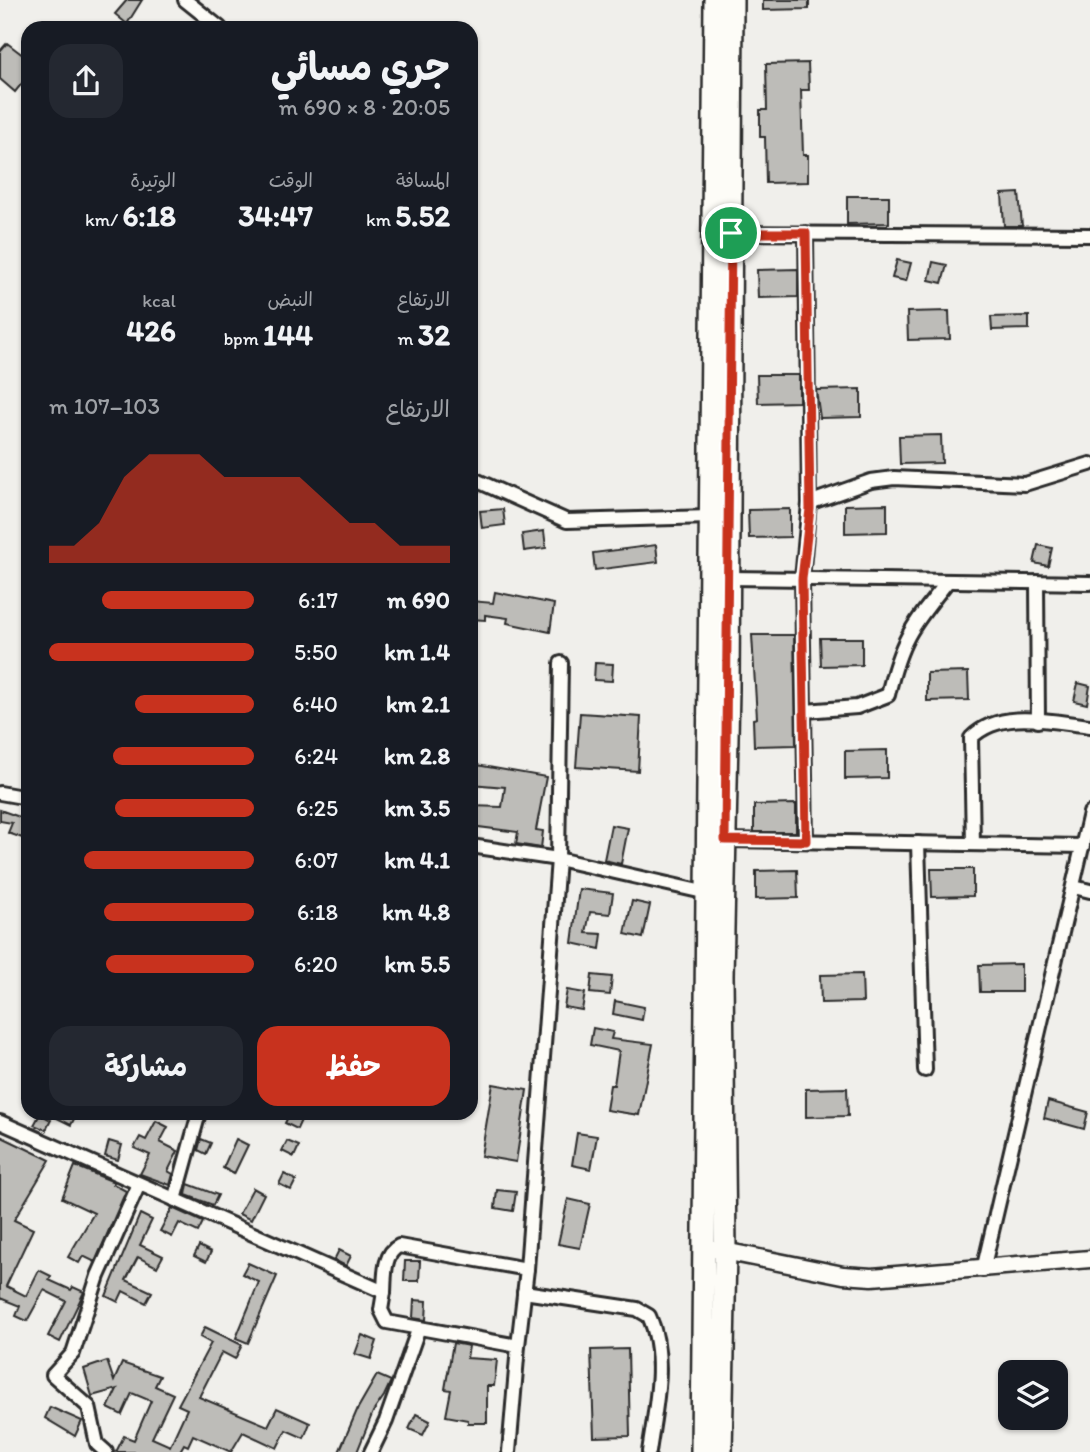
<!DOCTYPE html>
<html lang="ar">
<head>
<meta charset="utf-8">
<style>
	:root { --surface:#171b24; --page:#242831; --text:#f1f3f6; --muted:#9ea1a6; --accent:#c8321e }
	body { margin:0; font-family:Itim,"Playpen Sans Arabic",sans-serif; background:var(--page); color:var(--text); direction:rtl; height:100vh; display:flex; flex-direction:column; font-size:26px; white-space:nowrap }
	* { box-sizing:border-box; margin:0 }
	p { font-size:23px; color:var(--muted) }
	.icon { flex:none; width:38px; height:38px; fill:none; stroke:currentColor; stroke-width:2; stroke-linecap:round; stroke-linejoin:round }
	.map { position:relative; flex:1; overflow:hidden; direction:ltr }
	.panel { position:absolute; left:21px; top:21px; width:457px; height:1099px; display:flex; flex-direction:column; background:var(--surface); border-radius:21px; box-shadow:0 2px 5px #0004; direction:rtl }
	.panel>* { flex:none }
	.controls { position:absolute; left:998px; top:1360px; display:grid; gap:14px }
	.controls a { display:grid; place-items:center; width:70px; height:70px; border-radius:14px; background:var(--surface); box-shadow:0 2px 5px #0004; font-size:35px }
	.pin { position:absolute; display:grid; place-items:center; width:60px; height:60px; color:#fff; margin:-30px; border:4px solid #fff; border-radius:50%; box-shadow:0 2px 7px #0007 }
	.round { display:grid; place-items:center; flex:none; width:74px; height:74px; border-radius:21px; background:var(--page) }
	.overview { display:flex; align-items:center; justify-content:space-between; height:119px; padding:0 28px }
	h1 { font-size:38px; font-weight:700; line-height:52px }
	.figures { display:grid; grid-template-columns:repeat(3,1fr); gap:10px; height:119px; padding:7px 28px }
	.figures div { display:grid; align-content:center }
	.figures b { font-size:30px; font-weight:700 }
	.figures small { font-size:19px; font-weight:400 }
	.figures p { font-size:19px }
	.chart { height:196px; padding:14px 28px }
	.chart p { display:flex; justify-content:space-between }
	.chart svg { width:100%; height:126px; margin-top:7px; fill:var(--accent); opacity:.7 }
	.action { display:flex; gap:14px; margin-top:auto; padding:14px 28px }
	.action a { flex:1; height:80px; border-radius:21px; background:var(--accent); color:#fff; font-size:28px; font-weight:700; line-height:80px; text-align:center }
	.action a+a { background:var(--page); color:var(--text) }
	ul { padding:0 28px; list-style:none; font-size:23px }
	li { display:grid; grid-template-columns:112px 84px 1fr; align-items:center; height:52px }
	li i { height:18px; border-radius:9px; background:var(--accent) }
	.map>svg:first-child { display:block }
</style>
</head>
<body>
<div class="map">
<svg width="1090" height="1452" viewBox="0 0 1090 1452">
	<rect width="100%" height="100%" fill="#f0efeb"/>
	<filter id="ink" filterUnits="userSpaceOnUse"><feTurbulence type="fractalNoise" baseFrequency=".0143" numOctaves="2"/><feDisplacementMap in="SourceGraphic" scale="14" xChannelSelector="R" yChannelSelector="G"/><feConvolveMatrix kernelMatrix="1 2 1 2 8 2 1 2 1" color-interpolation-filters="sRGB"/></filter>
	<g filter="url(#ink)">
		<g fill="#bdbcb8" stroke="#2b2b2b" stroke-width="2">
			<polygon points="127,0 142,0 127,24 115,14"/>
			<polygon points="763,0 809,0 809,9 763,10"/>
			<polygon points="7,43 28,59 28,76 15,92 0,79 0,51"/>
			<polygon points="808,63 809,90 801,90 803,155 808,155 808,182 766,183 765,137 760,137 760,110 767,110 766,64"/>
			<polygon points="1019,193 1022,226 1004,226 1002,194"/>
			<polygon points="847,196 889,196 889,223 847,224"/>
			<polygon points="897,260 911,263 906,281 892,278"/>
			<polygon points="933,262 947,265 942,283 929,280"/>
			<polygon points="798,269 798,297 758,298 757,270"/>
			<polygon points="949,311 950,339 908,340 907,312"/>
			<polygon points="1029,316 1029,329 992,330 991,317"/>
			<polygon points="757,375 799,375 799,402 758,403"/>
			<polygon points="861,389 861,417 820,418 816,390"/>
			<polygon points="941,435 942,463 900,464 899,436"/>
			<polygon points="887,504 887,532 845,533 845,505"/>
			<polygon points="503,509 505,525 482,528 480,511"/>
			<polygon points="790,509 790,537 749,538 748,510"/>
			<polygon points="544,531 546,548 524,551 522,534"/>
			<polygon points="656,545 658,562 595,570 593,553"/>
			<polygon points="1038,545 1052,548 1048,566 1034,563"/>
			<polygon points="495,592 554,604 550,632 507,623 508,618 485,615 485,620 471,619 471,601 493,603"/>
			<polygon points="752,635 794,635 796,745 754,746 753,719 757,718"/>
			<polygon points="820,638 862,638 862,665 821,666"/>
			<polygon points="595,663 613,664 612,681 594,680"/>
			<polygon points="968,672 969,700 927,701 927,673"/>
			<polygon points="1078,683 1090,686 1087,704 1074,701"/>
			<polygon points="580,713 641,717 638,771 576,767"/>
			<polygon points="887,750 887,778 845,779 845,751"/>
			<polygon points="471,764 546,777 536,830 543,831 541,848 516,844 518,832 471,826 471,806 502,807 505,787 471,784"/>
			<polygon points="796,804 796,832 754,832 754,805"/>
			<polygon points="0,810 28,820 28,840 8,833 12,823 0,821"/>
			<polygon points="611,825 628,828 621,864 604,860"/>
			<polygon points="931,869 973,869 973,896 932,897"/>
			<polygon points="797,870 798,898 756,899 756,871"/>
			<polygon points="579,889 613,893 610,914 590,912 586,933 602,934 600,949 572,943"/>
			<polygon points="632,901 650,905 643,938 625,934"/>
			<polygon points="1021,964 1021,992 980,992 979,965"/>
			<polygon points="862,974 863,1002 821,1003 820,975"/>
			<polygon points="592,975 612,977 610,995 590,993"/>
			<polygon points="567,990 585,993 582,1010 564,1007"/>
			<polygon points="615,1001 644,1007 642,1020 613,1014"/>
			<polygon points="593,1028 613,1032 611,1039 653,1044 639,1115 606,1110 610,1085 614,1085 619,1051 590,1045"/>
			<polygon points="493,1084 527,1090 516,1162 481,1156"/>
			<polygon points="847,1088 848,1116 806,1117 806,1089"/>
			<polygon points="1048,1101 1088,1112 1084,1129 1044,1118"/>
			<polygon points="47,1113 77,1113 71,1125"/>
			<polygon points="290,1113 302,1118 297,1129 285,1123"/>
			<polygon points="40,1114 51,1120 46,1130 34,1125"/>
			<polygon points="156,1121 168,1127 160,1142 178,1151 168,1171 173,1174 170,1185 140,1174 150,1155 134,1148 140,1137 146,1140"/>
			<polygon points="577,1133 597,1136 591,1169 572,1165"/>
			<polygon points="0,1136 50,1160 14,1220 33,1229 6,1286 26,1296 39,1270 51,1276 49,1280 71,1290 73,1287 84,1292 60,1342 48,1336 66,1301 44,1290 27,1321 16,1316 20,1306 0,1298"/>
			<polygon points="201,1139 211,1143 206,1154 198,1150"/>
			<polygon points="236,1139 248,1145 234,1174 223,1168"/>
			<polygon points="109,1141 122,1145 118,1160 105,1156"/>
			<polygon points="287,1141 299,1146 294,1157 282,1151"/>
			<polygon points="75,1166 114,1182 113,1184 126,1191 95,1262 83,1256 79,1263 68,1257 94,1213 62,1198"/>
			<polygon points="284,1174 296,1180 291,1190 279,1184"/>
			<polygon points="188,1184 218,1195 213,1205 186,1195"/>
			<polygon points="253,1188 264,1194 251,1220 239,1214"/>
			<polygon points="497,1190 516,1192 513,1211 495,1208"/>
			<polygon points="568,1199 590,1204 580,1248 558,1244"/>
			<polygon points="172,1208 203,1222 198,1232 179,1223 172,1237 160,1231"/>
			<polygon points="140,1214 152,1220 140,1245 163,1256 157,1267 138,1257 126,1280 152,1292 146,1303 123,1291 118,1302 106,1296"/>
			<polygon points="199,1246 211,1252 206,1262 194,1256"/>
			<polygon points="339,1250 351,1256 346,1266 334,1260"/>
			<polygon points="405,1261 420,1261 419,1281 404,1281"/>
			<polygon points="248,1263 277,1276 248,1343 236,1338 259,1282 242,1274"/>
			<polygon points="414,1300 427,1301 426,1320 413,1318"/>
			<polygon points="205,1327 242,1345 235,1359 222,1352 199,1397 268,1426 277,1408 310,1423 304,1438 286,1430 277,1448 243,1432 231,1452 193,1435 188,1446 184,1444 180,1451 183,1452 116,1452 124,1436 134,1440 151,1401 132,1393 122,1415 108,1408 117,1389 92,1396 84,1369 107,1361 114,1381 122,1363 160,1376 155,1386 173,1394 152,1438 170,1446 187,1409 178,1405 211,1343 200,1337"/>
			<polygon points="362,1335 377,1341 371,1359 355,1354"/>
			<polygon points="453,1343 469,1346 467,1358 497,1360 494,1386 487,1386 487,1423 468,1423 468,1420 446,1416 451,1390 445,1389"/>
			<polygon points="628,1349 630,1436 594,1437 591,1350"/>
			<polygon points="377,1375 391,1381 384,1396 373,1412 357,1452 339,1452 358,1408"/>
			<polygon points="50,1407 82,1421 75,1436 45,1418"/>
			<polygon points="416,1414 430,1421 423,1435 409,1429"/>
		</g>
		<g fill="none" stroke-linecap="round" stroke-linejoin="round">
			<g stroke="#2b2b2b" stroke-width="18">
				<g id="minor">
					<polyline points="185,0 220,28"/>
					<polyline points="731,233 1090,235"/>
					<polyline points="806,233 809,503"/>
					<polyline points="471,478 567,521 710,517"/>
					<polyline points="727,578 1090,583"/>
					<polyline points="1037,582 1038,721"/>
					<path d="M805,711L857,707L888,695C901,638 913,625 948,581"/>
					<polyline points="0,793 28,798"/>
					<polyline points="725,840 1083,846"/>
					<polyline points="806,841 802,579 809,503 871,481 894,478 1025,484 1090,464"/>
					<polyline points="918,843 925,1070"/>
					<path d="M973,844L971,738C1001,708 1052,722 1090,726"/>
					<polyline points="471,846 558,859 712,894"/>
					<polyline points="1074,887 1090,891"/>
					<path d="M0,1122L384,1292C385,1276 383,1254 399,1246L527,1269"/>
					<polyline points="175,1200 199,1113"/>
					<polyline points="983,1270 1090,813"/>
					<polyline points="384,1292 381,1310 387,1322 518,1346 527,1269 558,859 561,663"/>
					<path d="M524,1292L637,1309L649,1316C668,1357 655,1409 649,1452"/>
					<polyline points="106,1452 97,1444 89,1407 53,1375 73,1353 98,1276 139,1184"/>
					<polyline points="371,1452 386,1421 418,1330"/>
					<polyline points="509,1452 518,1346"/>
				</g>
			</g>
			<g stroke="#2b2b2b" stroke-width="21">
				<polyline id="tertiary" points="714,1249 843,1275 872,1277 1090,1259"/>
			</g>
			<g stroke="#2b2b2b" stroke-width="26">
				<g id="primary">
					<polyline points="702,1452 715,0"/>
					<polyline points="721,1452 725,1251 722,976 728,689 732,0"/>
				</g>
			</g>
			<use href="#minor" stroke="#fdfcf7" stroke-width="12"/>
			<use href="#tertiary" stroke="#fdfcf7" stroke-width="16"/>
			<use href="#primary" stroke="#fdfcf7" stroke-width="21"/>
		</g>
	</g>
	<g fill="none" stroke-linecap="round" stroke-linejoin="round" filter="url(#ink)">
		<g stroke="#fff" stroke-width="14">
			<polygon id="route" points="731,233 806,233 810,509 802,579 806,841 725,840"/>
		</g>
		<use href="#route" stroke="#c8321e" stroke-width="9"/>
	</g>
</svg>
<div class="controls">
<a><svg class="icon" aria-label="layers" viewBox="0 0 24 24"><path d="M12 4l9 5-9 5-9-5zM3 14l9 5 9-5"/></svg></a>
</div>
<div class="pin" style="left:731px;top:233px;background:#1e9e55"><svg class="icon" aria-label="arrive" viewBox="0 0 24 24"><path d="M6 21V4h12l-3 4 3 4H6"/></svg></div>
<section class="panel">
<div class="overview"><div><h1>جري مسائي</h1><p>20:05 · 8 × 690 m</p></div><a class="round"><svg class="icon" aria-label="share" viewBox="0 0 24 24"><path d="M12 15V3M7 8l5-5 5 5M5 13v7h14v-7"/></svg></a></div>
<div class="figures">
<div><p>المسافة</p><b>5.52<small> km</small></b></div>
<div><p>الوقت</p><b>34:47</b></div>
<div><p>الوتيرة</p><b>6:18<small> /km</small></b></div>
</div>
<div class="figures">
<div><p>الارتفاع</p><b>32<small> m</small></b></div>
<div><p>النبض</p><b>144<small> bpm</small></b></div>
<div><p>kcal</p><b>426</b></div>
</div>
<div class="chart"><p><span>الارتفاع</span>103–107 m</p>
<svg viewBox="0 0 160 44" preserveAspectRatio="none"><path d="M0 44V38L10 38L20 30L30 14L40 6L50 6L60 6L70 14L80 14L90 14L100 14L110 22L120 30L130 30L140 38L150 38L160 38V44z"/></svg>
</div>
<ul>
<li><b>690 m</b>6:17<i style="width:74%"></i></li>
<li><b>1.4 km</b>5:50<i style="width:100%"></i></li>
<li><b>2.1 km</b>6:40<i style="width:58%"></i></li>
<li><b>2.8 km</b>6:24<i style="width:69%"></i></li>
<li><b>3.5 km</b>6:25<i style="width:68%"></i></li>
<li><b>4.1 km</b>6:07<i style="width:83%"></i></li>
<li><b>4.8 km</b>6:18<i style="width:73%"></i></li>
<li><b>5.5 km</b>6:20<i style="width:72%"></i></li>
</ul>
<div class="action"><a>حفظ</a><a>مشاركة</a></div>
</section>
</div>
</body>
</html>
